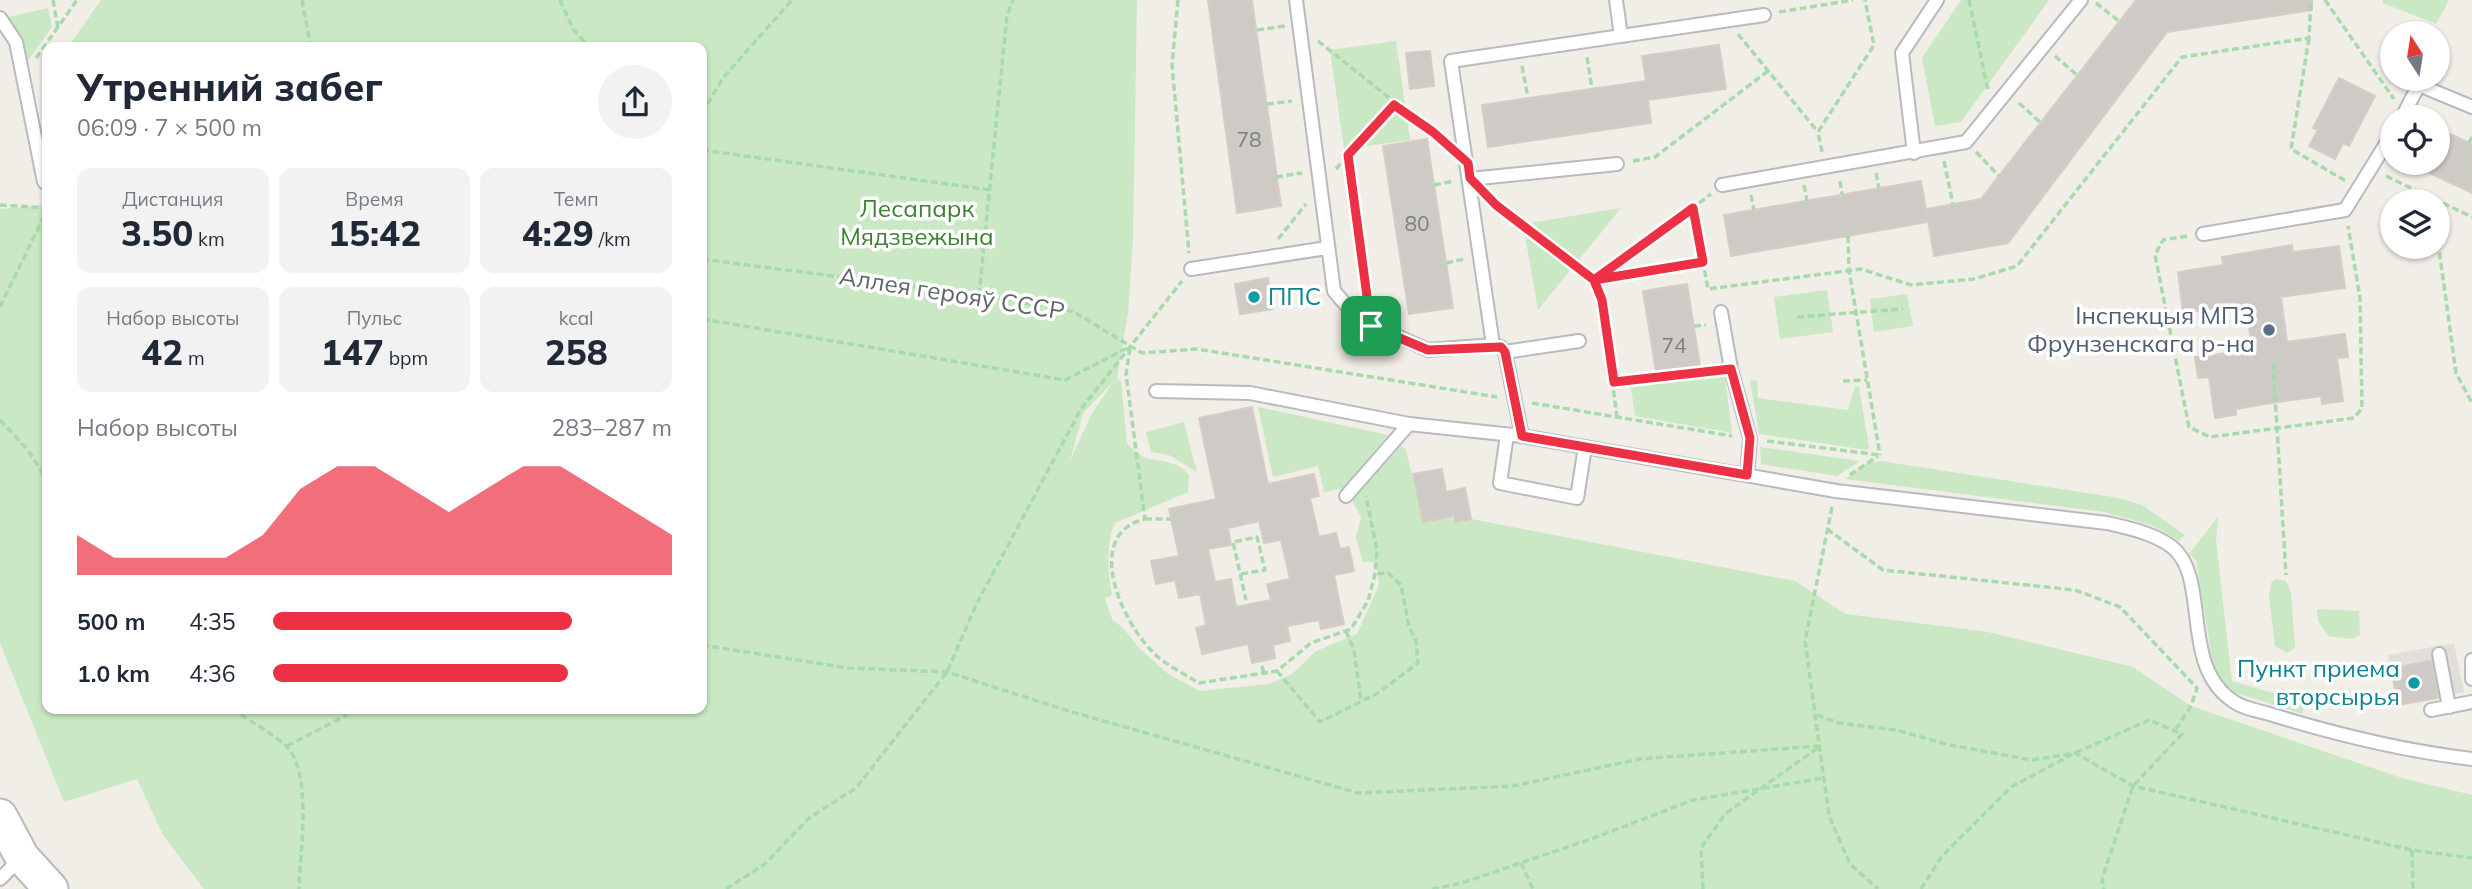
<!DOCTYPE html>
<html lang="ru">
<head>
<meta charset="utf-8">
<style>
	:root { --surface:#fff; --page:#f2f2f3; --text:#1f2937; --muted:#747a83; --accent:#ed3144 }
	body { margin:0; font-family:Mulish,sans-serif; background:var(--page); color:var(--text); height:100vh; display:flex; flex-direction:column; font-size:26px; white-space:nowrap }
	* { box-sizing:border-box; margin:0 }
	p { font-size:23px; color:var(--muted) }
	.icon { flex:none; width:38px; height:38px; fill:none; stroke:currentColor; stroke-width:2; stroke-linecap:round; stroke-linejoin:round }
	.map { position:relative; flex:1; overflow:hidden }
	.drawer { position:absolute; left:42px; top:42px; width:665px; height:672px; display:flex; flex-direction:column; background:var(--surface); border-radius:14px; box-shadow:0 2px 5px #0004 }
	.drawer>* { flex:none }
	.needle { width:46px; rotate:348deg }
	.buttons { position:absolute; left:2380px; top:21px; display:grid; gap:14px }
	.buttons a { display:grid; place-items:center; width:70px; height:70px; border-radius:50%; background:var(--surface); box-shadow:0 2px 5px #0004; font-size:35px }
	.pin { position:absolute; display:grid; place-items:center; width:60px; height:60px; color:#fff; margin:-30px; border-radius:14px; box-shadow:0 4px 10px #0006 }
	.round { display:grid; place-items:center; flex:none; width:74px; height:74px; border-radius:37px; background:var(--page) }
	.overview { display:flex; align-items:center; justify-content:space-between; height:119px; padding:0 35px }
	h1 { font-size:38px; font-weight:800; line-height:52px }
	.metrics { display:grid; grid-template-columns:repeat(3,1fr); gap:10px; height:119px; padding:7px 35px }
	.metrics div { display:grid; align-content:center; border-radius:14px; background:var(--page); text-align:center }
	.metrics b { font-size:35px; font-weight:800 }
	.metrics small { font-size:19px; font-weight:400 }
	.metrics p { font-size:19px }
	.chart { height:196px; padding:14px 35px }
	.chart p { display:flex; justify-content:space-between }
	.chart svg { width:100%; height:126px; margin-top:7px; fill:var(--accent); opacity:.7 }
	ul { padding:0 35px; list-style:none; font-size:23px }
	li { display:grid; grid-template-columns:112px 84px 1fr; align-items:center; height:52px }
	li i { height:18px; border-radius:9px; background:var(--accent) }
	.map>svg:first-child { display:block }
</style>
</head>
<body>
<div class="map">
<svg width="2472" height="889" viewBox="0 0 2472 889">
	<rect width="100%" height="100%" fill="#f1ede7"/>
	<polygon fill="#e2dfdb" points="2454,643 2464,692 2398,705 2388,655"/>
	<g fill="#cae8c4" fill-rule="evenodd">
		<path d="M101,0H1137L1133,239L1128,313L1117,378L1121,382L1127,444C1133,449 1140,456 1146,458C1164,462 1176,460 1189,475L1188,492L1115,523C1105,547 1108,570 1112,595L1105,598L1112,619L1123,628L1140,649L1167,673L1200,691L1269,684L1292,674L1316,651L1357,634L1379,585L1376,562H1363L1356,537L1361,517L1352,500L1401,446L1406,450L1423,522L1451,517L1455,522L1471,519L1795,581L1846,614L1988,632L2133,667L2191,706L2402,778L2472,795V889H204L163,835L137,779L64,802L0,643V209L47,205V709H702V47H68ZM1113,382L1091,415L1070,461L1083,413Z"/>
		<polygon points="1961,0 2049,0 1961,122 1935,126 1922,58"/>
		<polygon points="2383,0 2449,0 2436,24 2383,3"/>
		<polygon points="48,8 52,27 27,62 23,41 8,17"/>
		<polygon points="1396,41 1410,140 1344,149 1330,50"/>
		<polygon points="1621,208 1538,310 1523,224"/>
		<polygon points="1827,290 1833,332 1780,339 1774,297"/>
		<polygon points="1907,294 1913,326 1874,332 1870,299"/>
		<polygon points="1720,373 1725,377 1732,433 1635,416 1631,387 1634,385"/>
		<polygon points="1750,380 1757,381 1758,398 1848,410 1855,386 1859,387 1869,447 1867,450 1759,434"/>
		<polygon points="1258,407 1388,435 1343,488 1324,492 1318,466 1273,477"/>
		<polygon points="1184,422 1197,472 1169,455 1151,452 1146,432"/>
		<polygon points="1760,447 1860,461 1837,476 1761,464"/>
		<polygon points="1881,461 2119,498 2142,505 2185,535 2179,541 2154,526 2104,512 1845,479 1867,463"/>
		<polygon points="2218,517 2216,541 2232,681 2303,702 2303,714 2231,691 2217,675 2213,665 2196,560 2189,554"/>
		<polygon points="2276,579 2286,581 2291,592 2295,648 2287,653 2275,646 2269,598 2271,583"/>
		<polygon points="2317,609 2359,611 2360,635 2351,639 2328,636 2318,621"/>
	</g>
	<g fill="#cecac6" stroke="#d6cec5" stroke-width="2" fill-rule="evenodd">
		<polygon points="1208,0 1252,0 1281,206 1237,213"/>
		<polygon points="2136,0 2312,0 2312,10 2167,32 2008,243 1934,256 1926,209 1981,199"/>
		<polygon points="1719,45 1726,89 1648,100 1651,123 1488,147 1482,105 1646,81 1642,56"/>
		<polygon points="1430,51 1434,86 1410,89 1406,53"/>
		<polygon points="2339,78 2375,96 2349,146 2343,143 2335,159 2309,146 2318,130 2313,128"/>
		<polygon points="2438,128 2472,144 2472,193 2408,163 2438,163"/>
		<polygon points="1427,139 1453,308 1409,314 1383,146"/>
		<polygon points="1921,181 1928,222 1731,256 1724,215"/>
		<polygon points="2292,245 2293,252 2339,246 2345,288 2281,297 2287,342 2345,334 2348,357 2337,358 2343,401 2322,404 2321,396 2264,404 2236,409 2236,415 2215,418 2209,377 2198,378 2195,357 2252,350 2246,304 2183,313 2178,272 2223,265 2222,257"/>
		<polygon points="1268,278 1273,309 1240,314 1235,284"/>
		<polygon points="1687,284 1700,365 1656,372 1643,291"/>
		<path d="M1252,407L1268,484L1314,474L1319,496L1310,498L1319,537L1336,533L1340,549L1349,547L1354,571L1334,575L1344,624L1321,629L1319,620L1287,626L1290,641L1273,645L1275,658L1252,663L1248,644L1202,654L1196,628L1206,625L1200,594L1179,598L1175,580L1156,584L1151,561L1179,556L1169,509L1216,499L1199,418ZM1259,521L1264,543L1281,540L1290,579L1267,584L1271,600L1236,607L1231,579L1215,582L1208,549L1231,545L1228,528Z"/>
		<polygon points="1442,469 1446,492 1465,488 1471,519 1455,522 1454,516 1423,522 1413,474"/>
		<polygon points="2431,661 2438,698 2398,705 2391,668"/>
	</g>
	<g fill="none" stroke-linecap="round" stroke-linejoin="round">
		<g stroke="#b7bbbe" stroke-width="16">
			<g id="service">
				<polyline points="1296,0 1334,291 1357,318 1428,350 1493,345"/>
				<polyline points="1616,0 1621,36"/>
				<polyline points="0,18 16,42 44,182"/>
				<polyline points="2402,117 2419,85 2472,107"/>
				<polyline points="1914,153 1902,53 1937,0"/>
				<polyline points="1470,179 1617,164"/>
				<polyline points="1722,185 1966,142 2081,0"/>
				<polyline points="2203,234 2345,210 2392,134"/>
				<polyline points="1191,269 1327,248"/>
				<polyline points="1721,312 1731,369 1750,438 1747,475"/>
				<polyline points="1505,352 1579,341"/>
				<path d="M1156,391L1250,393L1409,424L1522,436L1836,491L2107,523C2128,528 2154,533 2172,547C2211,578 2179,665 2233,701C2243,709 2261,711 2273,715C2338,735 2405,751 2472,759"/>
				<polyline points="1507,435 1500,483 1577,498 1585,447"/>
				<polyline points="1522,436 1505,352 1501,347 1493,345 1451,61 1764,15"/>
				<polyline points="1346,496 1409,424"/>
				<polyline points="2439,654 2449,707"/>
				<polyline points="2472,660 2472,679"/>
				<polyline points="2431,710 2472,702"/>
				<polyline points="0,879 22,857"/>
			</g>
		</g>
		<g stroke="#b5bbbf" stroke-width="37">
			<polyline id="secondary" points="0,816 22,857 51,889"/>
		</g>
		<g stroke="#a7dbab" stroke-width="3.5" stroke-dasharray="7 3.5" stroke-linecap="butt">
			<polyline points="53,0 58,28"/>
			<polyline points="302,0 311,47"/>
			<polyline points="560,0 573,29 589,47"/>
			<polyline points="1178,0 1172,65 1189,253"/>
			<polyline points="1969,0 1988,90"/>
			<polyline points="2325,0 2394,99"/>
			<polyline points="2096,3 2119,21"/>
			<polyline points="1779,12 1853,0"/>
			<polyline points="1257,30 1285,26"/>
			<polyline points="1738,34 1818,132"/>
			<polyline points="2309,38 2291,149 2346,181"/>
			<polyline points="1318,41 1446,143"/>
			<polyline points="2055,56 2077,75"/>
			<polyline points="1587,57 1592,89"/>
			<polyline points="36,58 77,0"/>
			<polyline points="1522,66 1528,98"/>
			<polyline points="2019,103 2041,123"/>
			<polyline points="1267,104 1292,101"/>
			<polyline points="702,113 723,78 792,0"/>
			<polyline points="2469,143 2472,137"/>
			<polyline points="702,150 991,190"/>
			<polyline points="1822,152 1818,132 1874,45 1865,0"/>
			<polyline points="1976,152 1999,176"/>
			<polyline points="1633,161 1655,157 1768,71"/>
			<polyline points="1944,161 1953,204"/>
			<polyline points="1336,169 1348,155"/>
			<polyline points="1876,173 1879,188"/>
			<polyline points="2386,176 2472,217"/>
			<polyline points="1276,177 1302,173"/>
			<polyline points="1840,181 1842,194"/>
			<polyline points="1434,185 1454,181"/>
			<polyline points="1804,185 1807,201"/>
			<polyline points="2416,192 2422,201"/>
			<polyline points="1751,195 1754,210"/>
			<polyline points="1489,198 1594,280 1703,262 1708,289 1861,269 1911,285 1974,279 2017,266 2182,57 2309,38 2311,0"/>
			<polyline points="0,205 47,208"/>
			<polyline points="1848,236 1849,270 1880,455"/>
			<polyline points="2187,236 2163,240 2155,255 2189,427 2210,437 2354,418 2362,408 2360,298 2348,226"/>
			<polyline points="1278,239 1306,204"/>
			<polyline points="2438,242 2456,373 2472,403"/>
			<polyline points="702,259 979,295 1072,311 1142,353 1197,349 1497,397"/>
			<polyline points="1703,262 1693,208 1711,194"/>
			<polyline points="1446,263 1465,259"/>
			<polyline points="979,295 1007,15 1013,0"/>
			<polyline points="1369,306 1348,155 1393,105"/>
			<polyline points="0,307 47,210"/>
			<polyline points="1797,317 1903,309"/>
			<polyline points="702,319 1065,380 1129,347"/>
			<polyline points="1694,326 1706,325"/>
			<path d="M1130,348L1126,374L1145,519C1080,535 1124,628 1158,657C1170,667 1186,675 1199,683L1277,671L1311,643L1351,629L1368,601L1375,574L1377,550L1366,496"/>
			<polyline points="2273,363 2286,575"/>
			<polyline points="1843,381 1867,380"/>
			<polyline points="1614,382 1716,370"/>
			<polyline points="1532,403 1732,436"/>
			<polyline points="1617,418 1602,300 1594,280 1693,208"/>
			<polyline points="0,420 27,449 47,480"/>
			<polyline points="1767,441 1880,455"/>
			<polyline points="1850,475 1878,456"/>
			<polyline points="1832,507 1805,641 1829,816 1850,864 1878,889"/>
			<polyline points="1145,519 1171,519"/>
			<polyline points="1827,529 1883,570 2075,590 2120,607 2197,688 2191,706 2176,729"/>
			<polyline points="1241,574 1265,570 1257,537 1233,542 1246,600"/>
			<polyline points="1346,631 1354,650 1361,701"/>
			<polyline points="702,645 848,668 947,672 1072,712 1358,793 1513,786 1640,759 1821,746"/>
			<polyline points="1262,666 1264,674"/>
			<polyline points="1277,671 1320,722 1378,693 1418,663 1416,641 1409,626 1401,585 1388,573 1375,574"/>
			<path d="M232,709C249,721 271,732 286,746C313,772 300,853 299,889"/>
			<polyline points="1817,715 1838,723 1896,730 1950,745 2032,760 2075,753 2133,786 2412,850 2472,858"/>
			<polyline points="287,746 345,716 351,709"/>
			<polyline points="2412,850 2413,889"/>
			<polyline points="1521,863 1533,889"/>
			<polyline points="726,889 765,864 809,818 856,788 947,672 977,603 1081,409 1182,281"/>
			<polyline points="1432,889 1462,883 1594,838 1693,800 1824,778"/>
			<polyline points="1703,889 1701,848 1725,814 1819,747"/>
			<polyline points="1921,889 1942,856 2011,787 2075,753 2149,720 2182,734 2133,786 2102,879 2104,889"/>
		</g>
		<use href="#service" stroke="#fff" stroke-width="12"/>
		<use href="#secondary" stroke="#fff" stroke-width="33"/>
	</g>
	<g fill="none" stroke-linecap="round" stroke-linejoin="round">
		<g stroke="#fff" stroke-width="14">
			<polyline id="route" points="1371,326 1428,350 1501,347 1505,352 1522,436 1747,475 1750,438 1731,369 1614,382 1602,300 1594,280 1703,262 1693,208 1594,280 1496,205 1470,178 1468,163 1433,132 1394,105 1348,155 1371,326"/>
		</g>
		<use href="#route" stroke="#ed3144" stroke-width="9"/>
	</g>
	<g fill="#0f9aa8" stroke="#fff" stroke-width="2.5">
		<circle cx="1254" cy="297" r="7"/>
		<circle cx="2414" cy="683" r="7"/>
	</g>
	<circle fill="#5c6f8a" stroke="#fff" stroke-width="2.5" cx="2269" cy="330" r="7"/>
	<g text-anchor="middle" stroke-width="7" stroke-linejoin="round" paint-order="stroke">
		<g font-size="21" fill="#7a7e80">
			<text x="1249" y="147">78</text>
			<text x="1417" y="231">80</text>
			<text x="1674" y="353">74</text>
		</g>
		<g font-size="24" fill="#3d8232" stroke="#fff">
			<text x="917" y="217">Лесапарк<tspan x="917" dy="28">Мядзвежына</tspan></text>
		</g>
		<g font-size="24" fill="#5e6468" stroke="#fff">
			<text transform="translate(952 294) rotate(9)" y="8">Аллея герояў СССР</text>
		</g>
		<g font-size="24" fill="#0d838f" stroke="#fff" text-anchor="start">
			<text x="1268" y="305">ППС</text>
			<text x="2400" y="677" text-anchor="end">Пункт приема<tspan x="2400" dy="28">вторсырья</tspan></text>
		</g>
		<g font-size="24" fill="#4e5e75" stroke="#fff" text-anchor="end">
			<text x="2255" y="324">Інспекцыя МПЗ<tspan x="2255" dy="28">Фрунзенскага р-на</tspan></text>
		</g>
	</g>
</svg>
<div class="buttons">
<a><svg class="needle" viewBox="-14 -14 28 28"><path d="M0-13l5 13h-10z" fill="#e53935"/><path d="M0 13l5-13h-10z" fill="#747a83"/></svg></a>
<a><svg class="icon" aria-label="locate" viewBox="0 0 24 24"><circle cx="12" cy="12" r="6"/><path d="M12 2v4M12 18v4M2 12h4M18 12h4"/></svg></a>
<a><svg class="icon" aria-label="layers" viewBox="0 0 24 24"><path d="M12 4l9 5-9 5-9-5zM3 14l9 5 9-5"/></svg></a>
</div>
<div class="pin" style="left:1371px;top:326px;background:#1e9e55"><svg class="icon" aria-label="arrive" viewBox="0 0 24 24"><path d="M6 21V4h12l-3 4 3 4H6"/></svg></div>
<section class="drawer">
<div class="overview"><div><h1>Утренний забег</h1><p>06:09 · 7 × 500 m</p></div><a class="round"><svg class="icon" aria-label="share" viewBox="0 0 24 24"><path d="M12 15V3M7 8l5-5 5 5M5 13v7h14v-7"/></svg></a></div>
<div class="metrics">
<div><p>Дистанция</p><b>3.50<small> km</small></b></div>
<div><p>Время</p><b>15:42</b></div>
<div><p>Темп</p><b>4:29<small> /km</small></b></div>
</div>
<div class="metrics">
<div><p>Набор высоты</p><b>42<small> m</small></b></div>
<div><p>Пульс</p><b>147<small> bpm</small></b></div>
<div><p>kcal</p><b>258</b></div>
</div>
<div class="chart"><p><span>Набор высоты</span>283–287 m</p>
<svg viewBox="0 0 160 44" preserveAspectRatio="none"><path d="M0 44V30L10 38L20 38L30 38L40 38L50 30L60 14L70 6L80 6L90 14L100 22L110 14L120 6L130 6L140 14L150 22L160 30V44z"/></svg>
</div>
<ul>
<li><b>500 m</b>4:35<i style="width:75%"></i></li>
<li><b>1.0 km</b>4:36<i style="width:74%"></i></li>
</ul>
</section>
</div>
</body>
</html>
